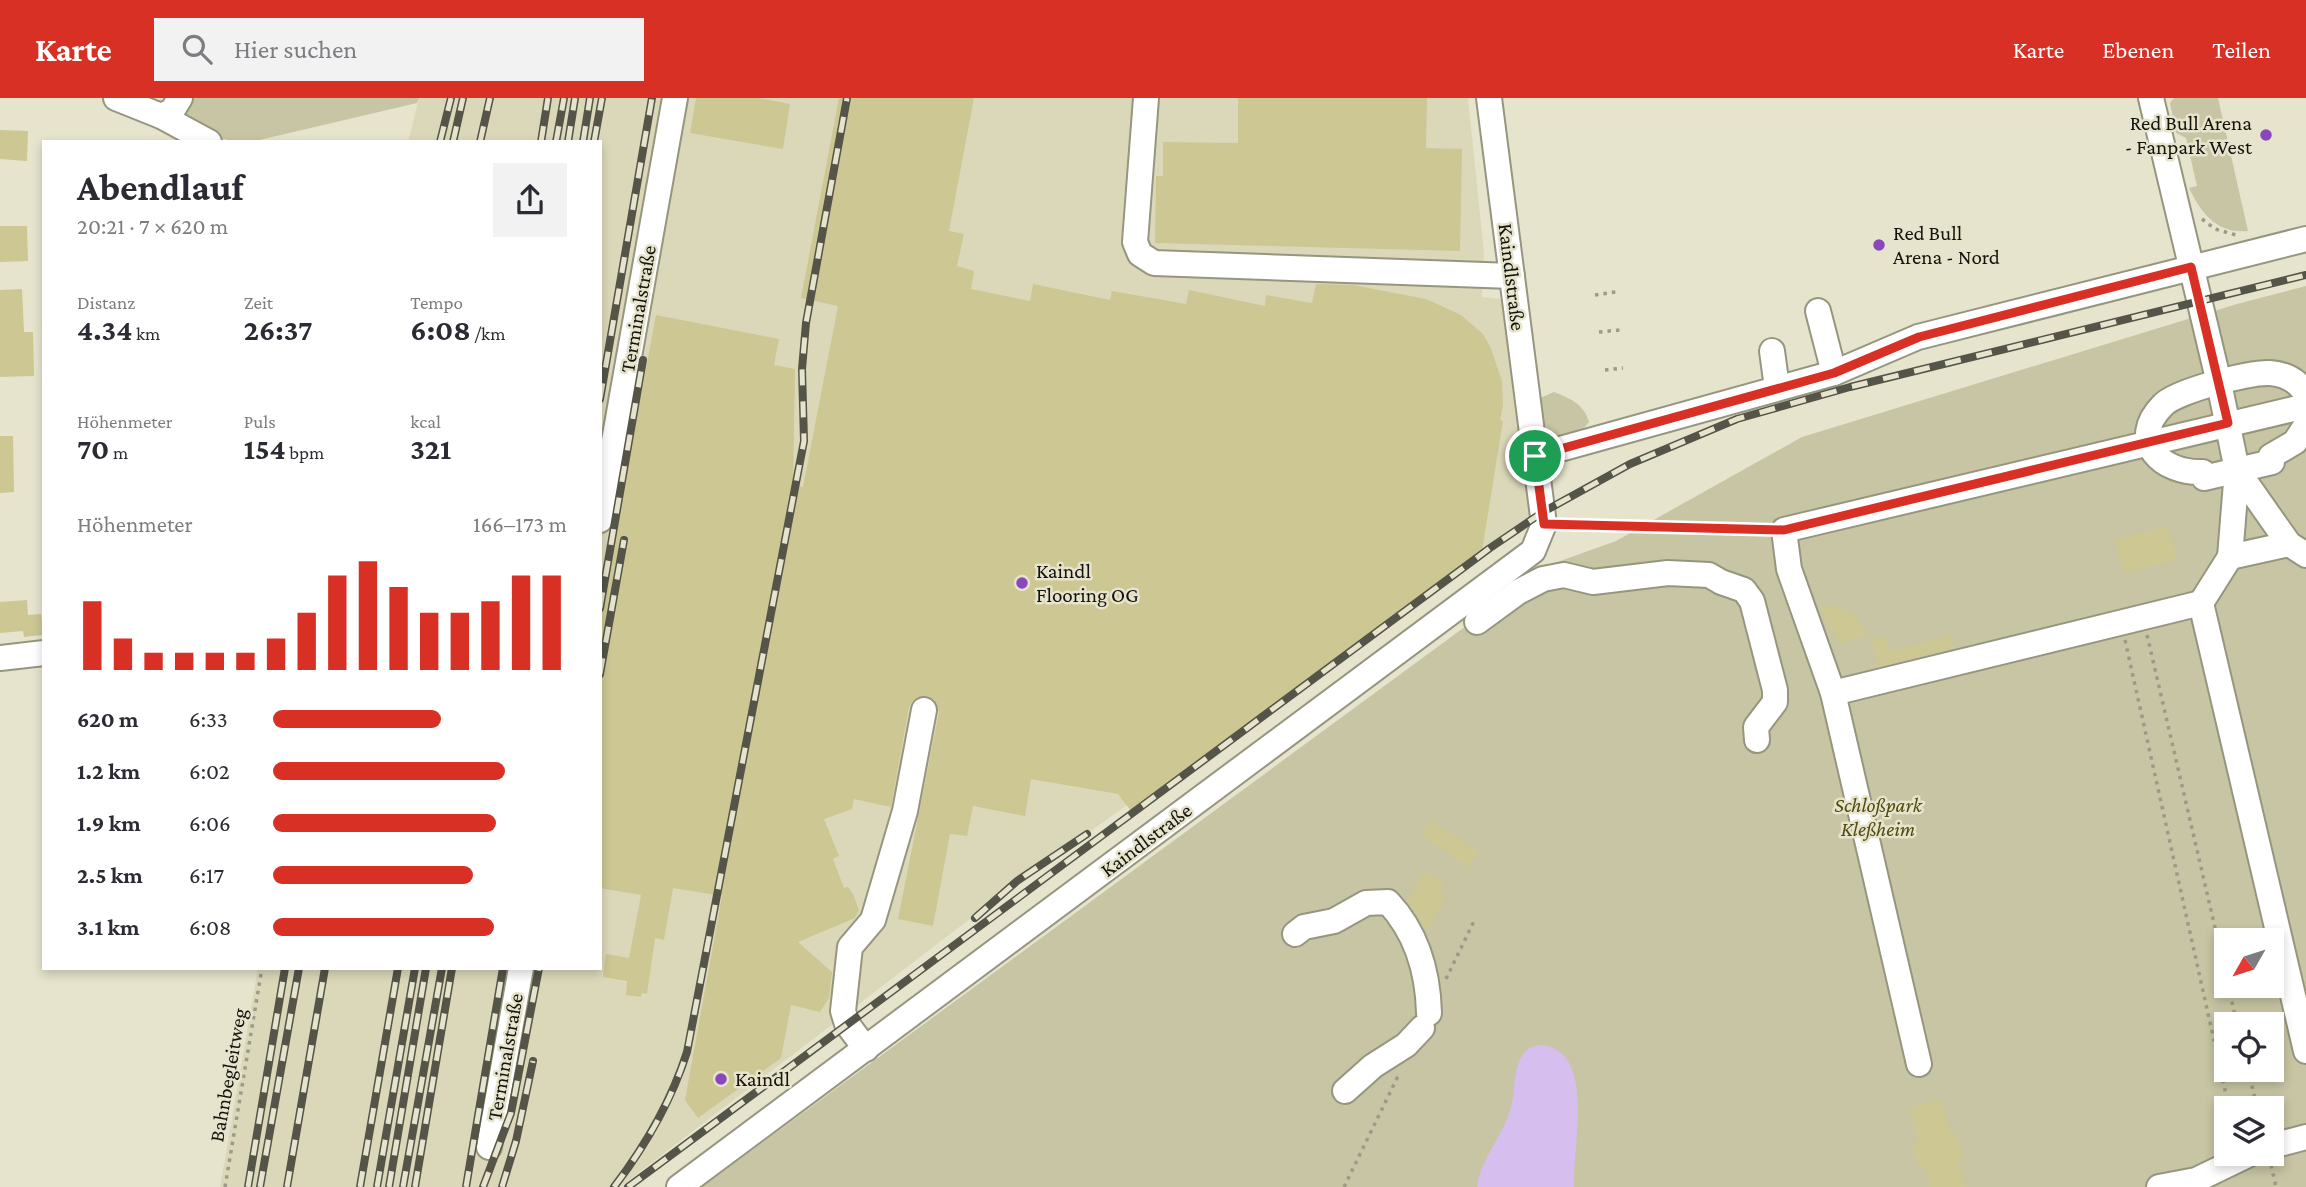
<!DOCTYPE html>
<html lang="de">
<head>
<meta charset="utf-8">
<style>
	:root { --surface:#fff; --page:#f2f2f3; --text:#2b2b33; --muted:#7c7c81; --accent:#d93025 }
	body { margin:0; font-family:"Crimson Pro",serif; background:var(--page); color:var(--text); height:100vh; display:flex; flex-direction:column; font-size:26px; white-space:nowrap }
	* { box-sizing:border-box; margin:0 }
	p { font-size:23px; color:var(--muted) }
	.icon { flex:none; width:38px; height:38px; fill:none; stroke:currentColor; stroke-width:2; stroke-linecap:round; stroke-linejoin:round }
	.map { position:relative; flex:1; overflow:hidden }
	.sheet { position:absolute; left:42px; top:42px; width:560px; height:830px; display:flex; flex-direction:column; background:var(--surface); border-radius:0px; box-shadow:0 4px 10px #0003 }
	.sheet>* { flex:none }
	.needle { width:46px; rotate:231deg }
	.fabs { position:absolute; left:2214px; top:830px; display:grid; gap:14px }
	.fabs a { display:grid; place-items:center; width:70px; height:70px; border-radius:0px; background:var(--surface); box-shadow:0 4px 10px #0003; font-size:35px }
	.pin { position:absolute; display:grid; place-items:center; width:60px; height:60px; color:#fff; margin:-30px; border:4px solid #fff; border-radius:50%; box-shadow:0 2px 7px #0007 }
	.round { display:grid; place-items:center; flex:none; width:74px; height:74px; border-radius:0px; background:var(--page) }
	.summary { display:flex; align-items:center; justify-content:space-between; height:119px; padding:0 35px }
	h1 { font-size:38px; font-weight:700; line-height:52px }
	.metrics { display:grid; grid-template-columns:repeat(3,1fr); gap:10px; height:119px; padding:7px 35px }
	.metrics div { display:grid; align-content:center }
	.metrics b { font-size:30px; font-weight:700 }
	.metrics small { font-size:19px; font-weight:400 }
	.metrics p { font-size:19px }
	.chart { height:196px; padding:14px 35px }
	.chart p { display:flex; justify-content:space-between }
	.chart svg { width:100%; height:126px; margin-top:7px; stroke:var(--accent); stroke-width:6 }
	ul { padding:0 35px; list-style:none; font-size:23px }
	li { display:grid; grid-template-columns:112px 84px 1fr; align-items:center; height:52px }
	li i { height:18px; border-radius:9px; background:var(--accent) }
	header { display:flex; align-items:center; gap:42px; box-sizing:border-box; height:98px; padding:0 35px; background:var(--accent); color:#fff }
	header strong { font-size:33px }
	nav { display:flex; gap:38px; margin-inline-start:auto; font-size:24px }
	.search { width:490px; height:63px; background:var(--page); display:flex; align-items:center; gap:18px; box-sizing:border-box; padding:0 24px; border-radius:0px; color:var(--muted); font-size:26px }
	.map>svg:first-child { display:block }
</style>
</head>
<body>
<header>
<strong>Karte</strong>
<div class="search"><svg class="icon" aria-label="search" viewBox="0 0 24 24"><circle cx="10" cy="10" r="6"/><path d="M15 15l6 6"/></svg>Hier suchen</div>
<nav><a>Karte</a><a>Ebenen</a><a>Teilen</a></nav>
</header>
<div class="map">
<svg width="2306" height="1089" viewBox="0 0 2306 1089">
	<rect width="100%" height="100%" fill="#e6e4cd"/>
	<polygon fill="#dbd8ba" points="419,0 1468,0 1484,155 1482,199 1501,201 1525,348 1530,418 992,804 620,1089 220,1089 258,870 600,870 600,44 408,44"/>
	<g fill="#c8c5a4" fill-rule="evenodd">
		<path d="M186,0H419L417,5L251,44C227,44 200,38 183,19Z"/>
		<path d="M2174,0H2218L2248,133C2217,136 2201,115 2189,90L2197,88L2186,40L2176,35L2170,5Z"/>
		<path d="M2306,188V1089H702L1549,467L1616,443L1802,339L2237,206ZM2226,842H2272V887H2226ZM2226,926H2272V971H2226ZM2226,1010H2272V1055H2226Z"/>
		<path d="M1554,294C1571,301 1584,306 1589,324C1567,352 1534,336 1540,300Z"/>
	</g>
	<path fill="#d6beee" d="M1540,947C1597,950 1572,1050 1574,1089H1477C1480,1062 1502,1039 1510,1013C1516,995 1512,974 1522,958C1526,951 1532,948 1540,947Z"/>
	<g fill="#ccc793">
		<polygon points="696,0 758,0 790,6 783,51 690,35"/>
		<polygon points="839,0 974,0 949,133 964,136 957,168 974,173 971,191 1030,203 1033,186 1110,202 1112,193 1186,206 1189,192 1265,208 1266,197 1312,205 1316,186 1353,187 1426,201 1461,217 1483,236 1490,248 1502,283 1503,307 1500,322 1503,323 1482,453 1131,713 1118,696 1031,681 1025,718 973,708 967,738 950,736 933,828 898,821 939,614 934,601 927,598 913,602 909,609 891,709 854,701 852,711 824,721 839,758 833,761 844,790 848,789 853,796 859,812 855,820 798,844 832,874 829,900 820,914 791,907 781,960 698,1020 685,1002 722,798 673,790 664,842 655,840 647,896 642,895 641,899 626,897 627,883 603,879 606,856 629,860 641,797 600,790 600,519 656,217 779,241 774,267 795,271 793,388 803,389 838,208 801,200"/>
		<polygon points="1238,0 1427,0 1426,50 1462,51 1460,153 1155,145 1156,78 1163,78 1163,44 1238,45"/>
		<polygon points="0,32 28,33 27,63 0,61"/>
		<polygon points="0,128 27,128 28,163 0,164"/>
		<polygon points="22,191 24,234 33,234 34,278 0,279 0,192"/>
		<polygon points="0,338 13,338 14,394 0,395"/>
		<polygon points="2169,428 2177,462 2123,475 2115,441"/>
		<polygon points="27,502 28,517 41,516 43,537 24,539 23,533 0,535 0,504"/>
		<polygon points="1837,507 1849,512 1860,521 1868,537 1840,546 1835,534 1831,536 1820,509"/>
		<polygon points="1885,537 1890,553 1950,537 1954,550 1878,569 1871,541"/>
		<polygon points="1431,722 1479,754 1469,769 1421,737"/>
		<polygon points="1424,773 1445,784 1440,794 1447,797 1427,833 1407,803"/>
		<polygon points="1941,1001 1951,1036 1957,1035 1963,1059 1958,1061 1965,1089 1930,1089 1925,1069 1919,1071 1912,1046 1918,1045 1909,1010"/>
	</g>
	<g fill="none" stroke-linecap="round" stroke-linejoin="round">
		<g stroke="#96957f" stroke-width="28">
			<g id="minor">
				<polyline points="116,0 161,18 209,44"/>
				<polyline points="1146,0 1135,144 1140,156 1154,165 1512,178"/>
				<polyline points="1489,0 1535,358"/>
				<polyline points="2151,0 2219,285 2237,372 2289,446 2306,457"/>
				<polyline points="161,18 172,13 180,0"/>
				<polyline points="1818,213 1834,275"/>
				<polyline points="1772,253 1777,290"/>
				<path d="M2306,296C2298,283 2286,276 2270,275C2250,274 2176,293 2163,307C2127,343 2162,376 2203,374L2204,380L2272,364L2271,358L2295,344L2306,327"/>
				<polyline points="600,422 675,0"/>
				<polyline points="2230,459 2237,372"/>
				<polyline points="2201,505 2306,953"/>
				<polyline points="1477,524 1518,494 1543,481 1564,477 1593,484 1668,475 1709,477 1721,484 1744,492 1752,503 1775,592 1775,604 1756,629 1757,642"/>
				<polyline points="0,560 44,555"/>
				<polyline points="1833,595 2201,505 2230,459 2289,446"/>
				<path d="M1295,836L1304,829L1334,823L1366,805L1388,804C1416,834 1428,874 1429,915"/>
				<polyline points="866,951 847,926 843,913 850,849 873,822 905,713 924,612"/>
				<polyline points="1919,966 1833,595 1789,471 1784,432 2306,308"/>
				<polyline points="1345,993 1373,968 1406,947 1422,930"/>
				<polyline points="2272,1048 2306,1039"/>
				<polyline points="489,1049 521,870"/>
				<polyline points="679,1089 1533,453 1544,426 1535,358 1834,275 1918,239 2306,141"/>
				<polyline points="2159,1089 2196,1082 2252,1055"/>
			</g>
		</g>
		<g stroke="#9c9a88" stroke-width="3.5" stroke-dasharray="3.5 5" stroke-linecap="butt">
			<polyline points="2202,121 2215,131 2236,137"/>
			<polyline points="1595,197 1616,194"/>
			<polyline points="1599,234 1620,232"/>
			<polyline points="1605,272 1623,270"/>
			<polyline points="1564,427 1766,431"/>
			<polyline points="2147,537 2226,877"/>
			<polyline points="2125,542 2229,1010"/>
			<polyline points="1446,881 1474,823"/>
			<polyline points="2228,887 2237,926"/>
			<polyline points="2248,971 2257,1010"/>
			<polyline points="2271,1067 2276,1089"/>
			<polyline points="225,1089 262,870"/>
			<polyline points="1344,1089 1399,976"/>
		</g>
		<use href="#minor" stroke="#fff" stroke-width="24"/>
		<g stroke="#555448" stroke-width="8">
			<g id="rail">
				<polyline points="440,44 451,0"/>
				<polyline points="453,44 463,0"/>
				<polyline points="480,44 490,0"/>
				<polyline points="541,44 548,0"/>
				<polyline points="556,44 564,0"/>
				<polyline points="568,44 575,0"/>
				<polyline points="583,44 590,0"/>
				<polyline points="594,44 602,0"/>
				<polyline points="600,301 652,0"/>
				<polyline points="600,510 643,262"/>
				<polyline points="600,576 624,442"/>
				<polyline points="975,820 1017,783 1087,736"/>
				<polyline points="248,1089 285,870"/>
				<polyline points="260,1089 299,870"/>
				<polyline points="287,1089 325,870"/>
				<polyline points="360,1089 398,870"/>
				<polyline points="377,1089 415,870"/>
				<polyline points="389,1089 426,870"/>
				<polyline points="403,1089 442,870"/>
				<polyline points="415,1089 452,870"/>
				<polyline points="466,1089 503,870"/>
				<polyline points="483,1089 511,1015 539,870"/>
				<polyline points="502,1089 516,1043 533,963"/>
				<path d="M614,1089C646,1047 671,1004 687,954L804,343L802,271L806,225L847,0"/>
				<polyline points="628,1089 1490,450 1543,414 1630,366 1737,321 1850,289 2306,177"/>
			</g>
		</g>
		<use href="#rail" stroke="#e6e4cd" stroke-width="5" stroke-dasharray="16" stroke-linecap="butt"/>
	</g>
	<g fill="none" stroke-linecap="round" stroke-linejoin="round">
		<g stroke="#fff" stroke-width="14">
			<polygon id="route" points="2191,169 2228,325 1784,432 1544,426 1535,358 1834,275 1919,239"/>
		</g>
		<use href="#route" stroke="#d93025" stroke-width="9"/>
	</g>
	<g fill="#8a47bc" stroke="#e6e4cd" stroke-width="2.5">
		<circle cx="2266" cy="37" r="7"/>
		<circle cx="1879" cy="147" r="7"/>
		<circle cx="1022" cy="485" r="7"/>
		<circle cx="721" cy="981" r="7"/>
	</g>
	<g text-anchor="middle" stroke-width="5" stroke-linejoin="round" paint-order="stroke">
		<g font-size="21" fill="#14130b" stroke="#e6e4cd" text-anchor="start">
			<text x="2252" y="32" text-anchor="end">Red Bull Arena<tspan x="2252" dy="24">- Fanpark West</tspan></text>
			<text x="1893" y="142">Red Bull<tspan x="1893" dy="24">Arena - Nord</tspan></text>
			<text x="1036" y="480">Kaindl<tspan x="1036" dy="24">Flooring OG</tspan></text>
			<text x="735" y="988">Kaindl</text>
		</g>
		<g font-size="21" fill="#14130b" stroke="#e6e4cd">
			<text transform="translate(1512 179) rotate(83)" y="7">Kaindlstraße</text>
			<text transform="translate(638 211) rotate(-80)" y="7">Terminalstraße</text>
			<text transform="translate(1146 742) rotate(-37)" y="7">Kaindlstraße</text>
			<text transform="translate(505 959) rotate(-80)" y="7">Terminalstraße</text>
			<text transform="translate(228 977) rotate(-80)" y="7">Bahnbegleitweg</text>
		</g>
		<g font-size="21" font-style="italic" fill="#514b0b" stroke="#e6e4cd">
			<text x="1878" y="714">Schloßpark<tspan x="1878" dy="24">Kleßheim</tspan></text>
		</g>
	</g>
</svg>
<div class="fabs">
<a><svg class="needle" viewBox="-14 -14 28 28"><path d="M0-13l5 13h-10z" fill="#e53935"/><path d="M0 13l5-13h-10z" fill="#7c7c81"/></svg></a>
<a><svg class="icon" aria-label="locate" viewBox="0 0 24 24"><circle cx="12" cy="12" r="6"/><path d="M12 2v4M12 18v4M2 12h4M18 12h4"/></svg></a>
<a><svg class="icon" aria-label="layers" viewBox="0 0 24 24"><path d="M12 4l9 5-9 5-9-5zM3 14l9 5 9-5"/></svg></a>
</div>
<div class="pin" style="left:1535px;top:358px;background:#1e9e55"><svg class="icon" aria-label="arrive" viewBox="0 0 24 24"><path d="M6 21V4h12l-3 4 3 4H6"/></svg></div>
<section class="sheet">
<div class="summary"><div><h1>Abendlauf</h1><p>20:21 · 7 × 620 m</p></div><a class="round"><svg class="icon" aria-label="share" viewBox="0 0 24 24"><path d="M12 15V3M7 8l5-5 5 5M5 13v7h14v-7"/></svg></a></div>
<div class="metrics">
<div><p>Distanz</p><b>4.34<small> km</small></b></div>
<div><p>Zeit</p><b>26:37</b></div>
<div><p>Tempo</p><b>6:08<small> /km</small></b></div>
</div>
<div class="metrics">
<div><p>Höhenmeter</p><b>70<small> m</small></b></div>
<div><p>Puls</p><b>154<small> bpm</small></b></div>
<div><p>kcal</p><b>321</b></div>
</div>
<div class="chart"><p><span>Höhenmeter</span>166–173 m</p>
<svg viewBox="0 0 160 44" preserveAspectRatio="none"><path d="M5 44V20M15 44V33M25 44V38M35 44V38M45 44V38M55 44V38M65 44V33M75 44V24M85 44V11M95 44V6M105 44V15M115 44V24M125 44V24M135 44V20M145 44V11M155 44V11"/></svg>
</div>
<ul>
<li><b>620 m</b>6:33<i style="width:57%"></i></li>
<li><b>1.2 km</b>6:02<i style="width:79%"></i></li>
<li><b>1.9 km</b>6:06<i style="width:76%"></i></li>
<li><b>2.5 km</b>6:17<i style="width:68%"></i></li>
<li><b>3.1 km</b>6:08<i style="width:75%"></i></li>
</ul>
</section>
</div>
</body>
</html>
